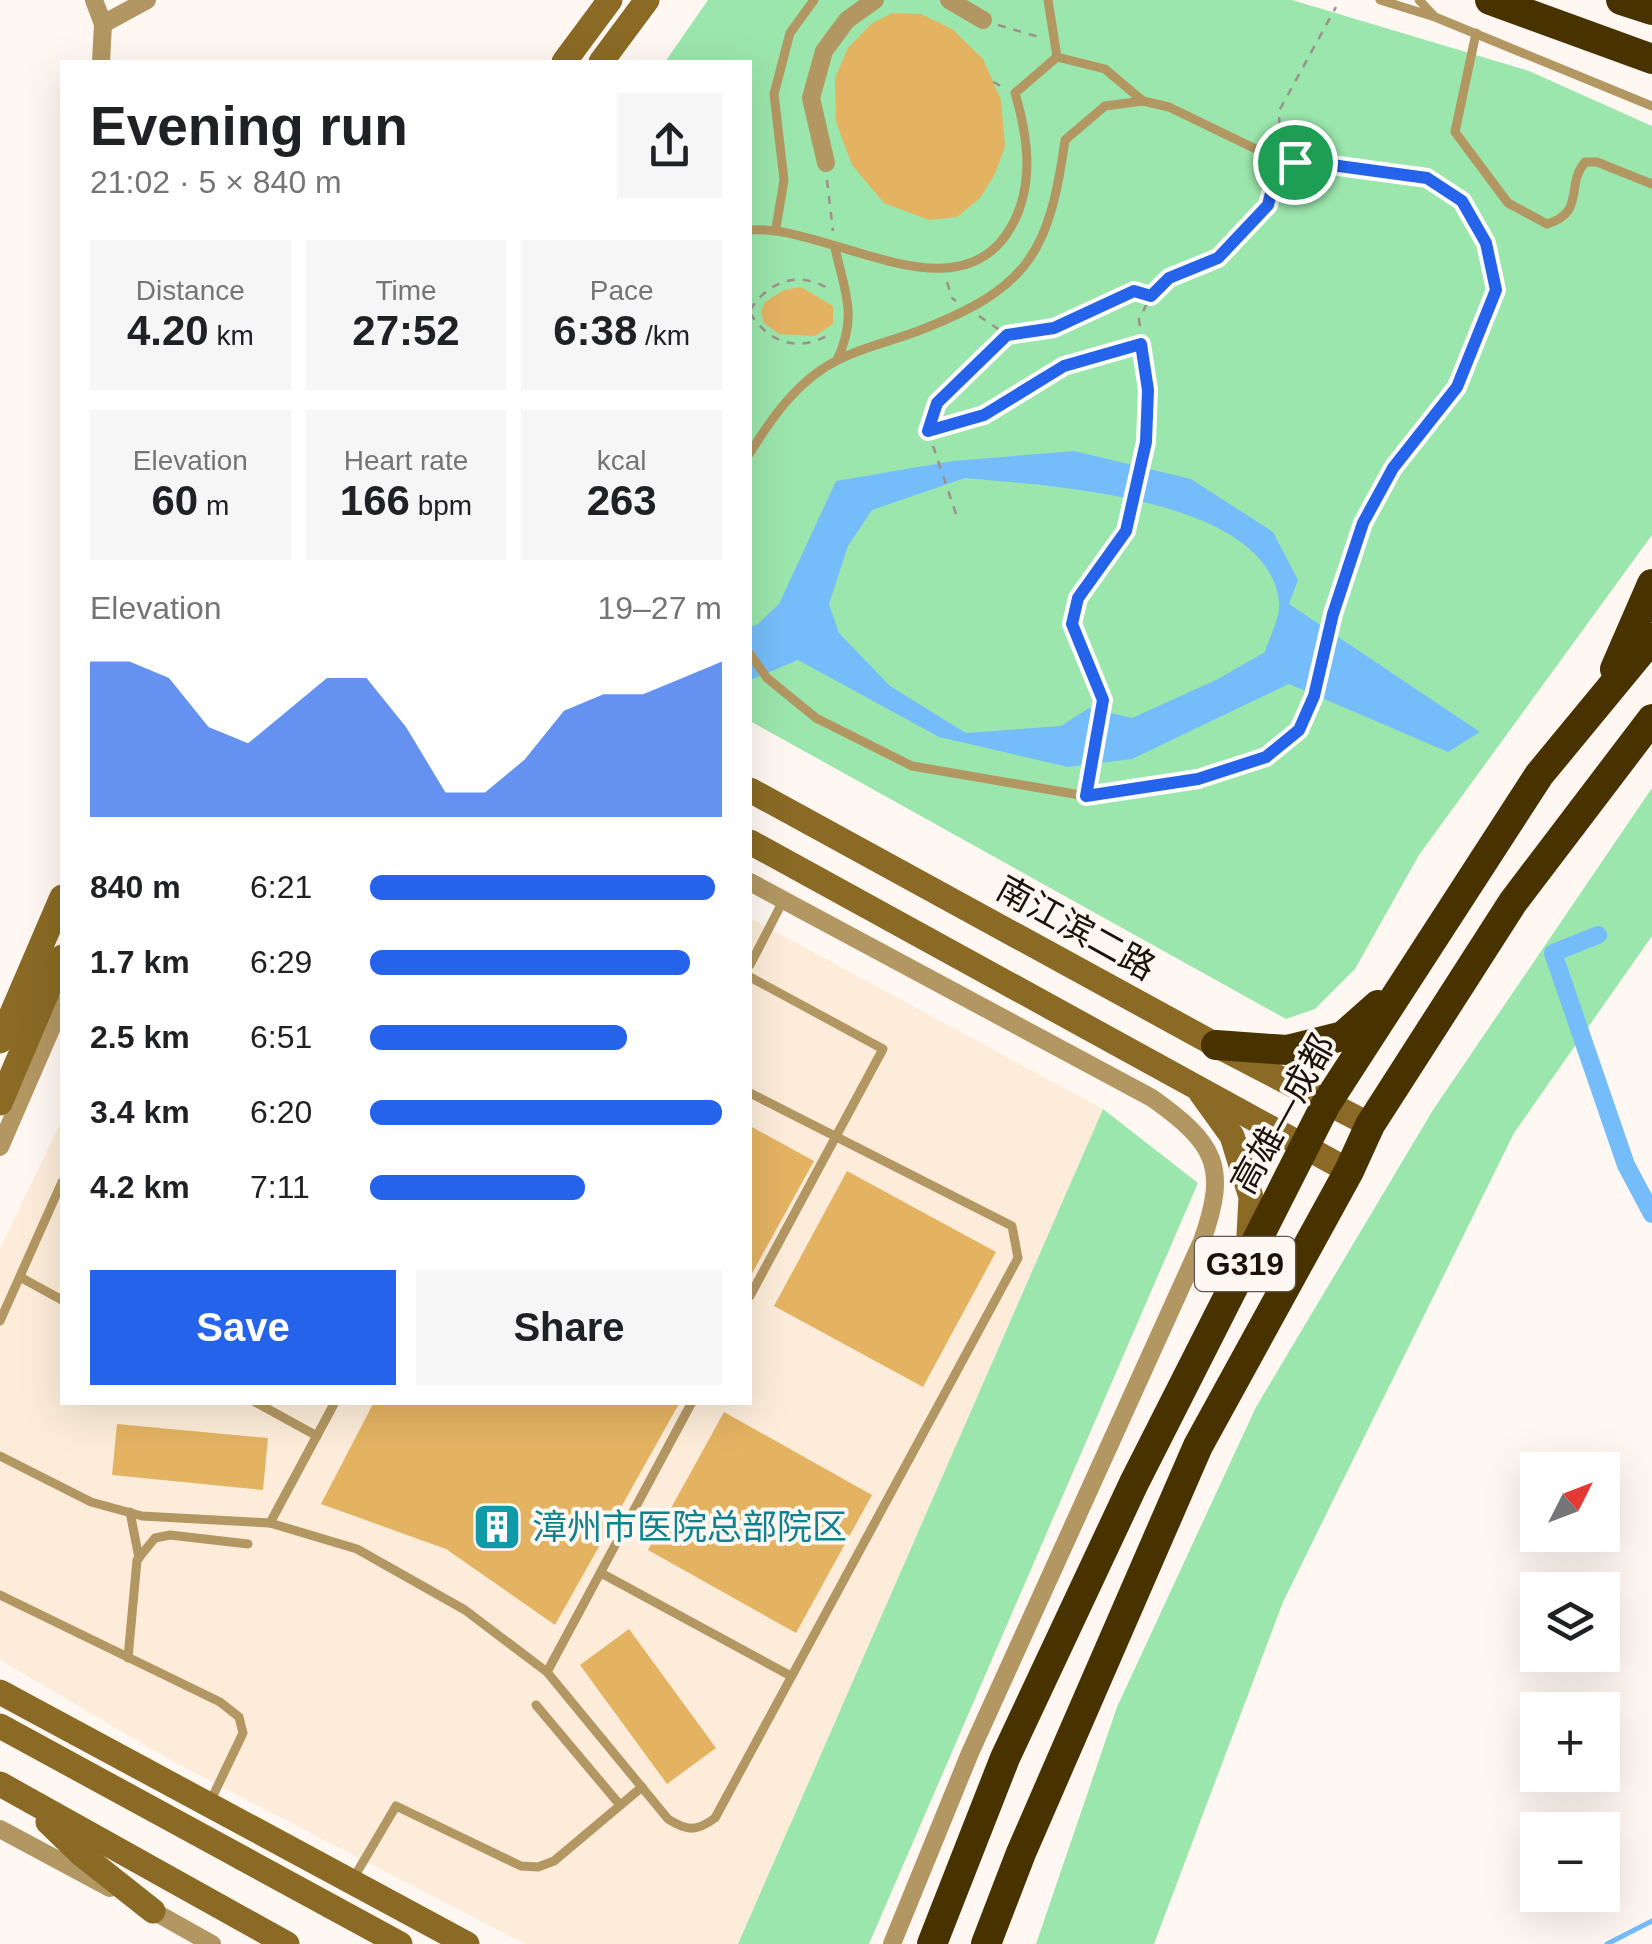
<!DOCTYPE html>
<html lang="en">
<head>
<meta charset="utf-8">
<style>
	:root { --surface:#fff; --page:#f6f6f6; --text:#202124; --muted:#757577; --accent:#2563eb }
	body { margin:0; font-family:Helvetica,"Noto Sans SC",sans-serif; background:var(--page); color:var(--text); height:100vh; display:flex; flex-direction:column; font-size:38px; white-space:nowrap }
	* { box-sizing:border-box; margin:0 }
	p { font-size:32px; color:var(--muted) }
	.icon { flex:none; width:55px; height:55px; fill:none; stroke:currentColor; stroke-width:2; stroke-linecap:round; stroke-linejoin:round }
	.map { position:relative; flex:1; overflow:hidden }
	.panel { position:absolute; left:60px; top:60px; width:692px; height:1345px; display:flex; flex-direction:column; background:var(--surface); border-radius:0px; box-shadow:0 10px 40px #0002 }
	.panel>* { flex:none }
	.needle { width:65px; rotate:48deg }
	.controls { position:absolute; left:1520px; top:1452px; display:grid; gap:20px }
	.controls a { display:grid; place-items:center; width:100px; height:100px; border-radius:0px; background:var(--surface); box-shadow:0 10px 40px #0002; font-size:50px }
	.pin { position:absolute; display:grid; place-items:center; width:85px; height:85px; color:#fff; margin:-42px; border:5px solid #fff; border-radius:50%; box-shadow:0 2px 10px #0007 }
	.round { display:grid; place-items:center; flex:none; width:105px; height:105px; border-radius:0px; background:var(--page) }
	.headline { display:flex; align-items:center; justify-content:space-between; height:170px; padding:0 30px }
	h1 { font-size:55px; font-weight:600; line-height:75px }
	.metrics { display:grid; grid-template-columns:repeat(3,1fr); gap:15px; height:170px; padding:10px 30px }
	.metrics div { display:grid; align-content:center; border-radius:0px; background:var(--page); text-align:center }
	.metrics b { font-size:42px; font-weight:600 }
	.metrics small { font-size:28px; font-weight:400 }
	.metrics p { font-size:28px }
	.chart { height:280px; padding:20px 30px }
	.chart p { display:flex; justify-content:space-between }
	.chart svg { width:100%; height:180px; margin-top:10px; fill:var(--accent); opacity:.7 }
	.cta { display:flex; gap:20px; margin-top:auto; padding:20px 30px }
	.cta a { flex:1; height:115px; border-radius:0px; background:var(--accent); color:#fff; font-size:40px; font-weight:600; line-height:115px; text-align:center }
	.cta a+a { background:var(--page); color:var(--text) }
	ul { padding:0 30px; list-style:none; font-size:32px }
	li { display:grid; grid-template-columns:160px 120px 1fr; align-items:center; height:75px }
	li i { height:25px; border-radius:12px; background:var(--accent) }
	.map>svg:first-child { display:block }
</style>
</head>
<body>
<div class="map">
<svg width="1652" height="1944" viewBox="0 0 1652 1944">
	<rect width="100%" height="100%" fill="#fef7f2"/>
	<polygon fill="#fcecd9" points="750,918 1103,1109 738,1944 525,1944 174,1762 0,1660 0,1249 62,1120 62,1402 750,1402"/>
	<g fill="#9be6ac">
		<polygon points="708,0 1292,0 1529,71 1652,126 1652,535 1419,855 1355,969 1315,1009 1286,1019 750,721 750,62 665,62"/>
		<polygon points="1652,788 1652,936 1514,1133 1283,1602 1154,1944 1036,1944 1117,1707 1256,1407 1433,1110"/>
		<polygon points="1103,1109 1198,1183 869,1944 738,1944"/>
	</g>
	<path fill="#75bdfa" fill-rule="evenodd" d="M1074,451L1191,479L1273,532L1298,580L1289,604L1480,732L1448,752L1289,684L1132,759L1068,767L939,737L798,660L750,680V627L758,624L779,604L836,481L953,461ZM965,478C1047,486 1266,496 1279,601C1281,616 1269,638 1265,652L1216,680L1132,718L1089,708L1061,726L966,733L890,686L839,633L829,604L848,546L872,510Z"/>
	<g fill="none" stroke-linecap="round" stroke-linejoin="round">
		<polyline stroke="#75bdfa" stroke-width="5" points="1607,1944 1652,1921"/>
		<polyline stroke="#75bdfa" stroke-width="18" points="1598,935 1553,953 1626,1165 1652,1214"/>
	</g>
	<g fill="#e4b362">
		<polygon points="892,13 921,14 952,29 983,59 1001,100 1005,146 995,174 980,198 957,217 929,220 884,203 852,165 836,122 835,78 848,48 871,24"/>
		<polygon points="801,287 833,306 833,324 815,336 779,334 764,323 761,312 765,302 784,290"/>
		<polygon points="750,1126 814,1161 750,1277"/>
		<polygon points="847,1171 996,1252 923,1387 774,1306"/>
		<polygon points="374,1402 680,1402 555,1625 446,1549 321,1504"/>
		<polygon points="724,1412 872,1495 796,1633 648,1550"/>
		<polygon points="117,1424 268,1438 263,1490 112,1475"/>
		<polygon points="629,1629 716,1748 667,1784 580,1665"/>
	</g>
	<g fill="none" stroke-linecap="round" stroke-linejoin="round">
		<g stroke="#9b928c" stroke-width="2.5" stroke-dasharray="8 8" stroke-linecap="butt">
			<polyline points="998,25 1039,37"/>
			<polyline points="993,82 1005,88"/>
			<polyline points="1280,141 1279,111 1336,7"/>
			<polyline points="827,180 833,231"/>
			<polyline points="947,282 952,298 956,301"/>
			<path d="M750,310C770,279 801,270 832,291"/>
			<path d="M750,313C769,343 798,353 830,334"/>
			<polyline points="979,316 1007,335 1054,328 1133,291 1151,296"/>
			<polyline points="928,431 984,415 1064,366 1139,344"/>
			<polyline points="956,514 928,431 937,403 1006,336"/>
			<polyline points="1089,780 1103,700 1072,624 1078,598 1126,531 1146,442 1147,390 1139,319 1151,296 1169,279 1218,258 1268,205 1276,173"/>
		</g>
		<g stroke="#b39762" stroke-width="9">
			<polyline points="1380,0 1435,17 1652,106"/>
			<polyline points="1419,0 1434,16"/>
			<path d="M1476,33L1455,132L1508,203L1547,224C1586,212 1565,186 1585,162H1597L1652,184"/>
			<polyline points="1057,57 1105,69 1143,101"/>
			<polyline points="776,228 784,180 774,94 790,33 814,0"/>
			<path d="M750,230C829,224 958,321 1011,227C1035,185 1028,137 1015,93L1057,57L1048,0"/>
			<path d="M835,248C845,293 858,316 837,360"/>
			<path d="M750,453C772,417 799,379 838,360C863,347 892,341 918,331C1027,289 1049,255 1065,140L1105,106L1143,101L1169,107L1264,153L1295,162L1427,178L1462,201L1486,243L1496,290L1457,387L1393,468L1363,523L1333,615L1314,697L1299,730L1266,757L1198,779L1086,796L912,766L816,718L767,678L750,654"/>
			<polyline points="750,965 783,901"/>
			<polyline points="750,977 883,1049 750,1296"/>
			<polyline points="20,1277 62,1300"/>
			<polyline points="0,1321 62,1182"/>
			<polyline points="255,1402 317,1436"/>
			<path d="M0,1456L91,1502L142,1516L270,1523L357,1549L465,1610L547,1672L668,1819C687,1831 696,1832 715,1818L1018,1258L1012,1226L750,1093"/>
			<polyline points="130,1512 139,1558"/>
			<polyline points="270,1523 335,1402"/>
			<polyline points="601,1573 791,1676"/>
			<polyline points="0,1595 220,1702 239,1717 243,1733 210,1802"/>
			<polyline points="128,1658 137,1560 155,1538 170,1535 248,1544"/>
			<polyline points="547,1672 692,1402"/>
			<polyline points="536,1705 620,1805"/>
			<polyline points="353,1879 396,1806 521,1866 538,1867 554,1861 642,1787"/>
		</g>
		<g stroke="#b39762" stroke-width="18">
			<polyline points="94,0 103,24 101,62"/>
			<polyline points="949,0 983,20"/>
			<polyline points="103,24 147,0"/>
			<polyline points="826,163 811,98 824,51 847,20 875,0"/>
			<path d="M750,882L1152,1098C1215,1143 1229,1166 1202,1241L970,1753L892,1944"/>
			<polyline points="0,1147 62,1004"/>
			<polyline points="0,1829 110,1888"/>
			<polyline points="146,1907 212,1944"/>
		</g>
		<g stroke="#8a6a24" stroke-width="25">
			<polyline points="564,62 610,0"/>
			<polyline points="601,62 647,0"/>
			<polyline points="750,790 1216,1045 1370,1125"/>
			<polyline points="750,842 1349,1171"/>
			<polyline points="0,1041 62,897"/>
			<polyline points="1201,1093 1232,1136 1251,1197 1248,1255"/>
			<polyline points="0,1103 62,957"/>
			<polyline points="0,1692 467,1944"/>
			<polyline points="0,1726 400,1944"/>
			<polyline points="0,1784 287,1944"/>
			<polyline points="48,1822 81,1854 153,1911"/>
		</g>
		<g stroke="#483300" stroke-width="30">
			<polyline points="1490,0 1652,59"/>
			<polyline points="1621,0 1652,10"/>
			<polyline points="1615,669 1652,584"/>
			<polyline points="1216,1045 1287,1050 1343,1036 1378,1005"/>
			<polyline points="932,1944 1005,1758 1134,1483 1326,1104 1539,775 1652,638"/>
			<polyline points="986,1944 1021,1853 1198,1446 1349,1171 1370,1125 1513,902 1652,719"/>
		</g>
	</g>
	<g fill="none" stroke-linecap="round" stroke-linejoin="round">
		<g stroke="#fff" stroke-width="20">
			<polygon id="route" points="1280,158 1427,178 1462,201 1486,243 1496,290 1457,387 1393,468 1363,523 1333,614 1314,696 1299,730 1266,757 1198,779 1086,796 1103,700 1072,624 1078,598 1126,531 1146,442 1148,390 1141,344 1064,366 984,415 928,431 937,403 1007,335 1054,328 1134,291 1151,296 1169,278 1218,258 1268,205"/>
		</g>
		<use href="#route" stroke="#2563eb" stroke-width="12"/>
	</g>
	<defs>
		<g id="building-square" transform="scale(2.5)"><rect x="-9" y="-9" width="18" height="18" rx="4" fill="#0f9aa8" stroke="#fef7f2"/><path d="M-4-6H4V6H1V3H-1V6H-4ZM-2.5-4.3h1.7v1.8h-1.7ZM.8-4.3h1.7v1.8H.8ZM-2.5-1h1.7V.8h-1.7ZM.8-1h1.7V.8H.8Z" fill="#fff"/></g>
	</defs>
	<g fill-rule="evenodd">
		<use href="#building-square" x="497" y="1527"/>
	</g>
	<g text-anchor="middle" stroke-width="8" stroke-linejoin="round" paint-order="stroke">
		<rect fill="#fef7f2" stroke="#605750" stroke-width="2.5" x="1195" y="1237" width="100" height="54" rx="8"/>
		<g font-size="32" font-weight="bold" fill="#1d120a">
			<text x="1245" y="1275">G319</text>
		</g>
		<g font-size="35" fill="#1d120a" stroke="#fef7f2">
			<text transform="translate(1076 928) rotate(29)" y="12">南江滨二路</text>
			<text transform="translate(1283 1114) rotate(-61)" y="12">高雄—成都</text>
		</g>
		<g font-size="35" fill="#0d838f" stroke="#fef7f2" text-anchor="start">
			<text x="532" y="1539">漳州市医院总部院区</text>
		</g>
	</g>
</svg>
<div class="controls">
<a><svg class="needle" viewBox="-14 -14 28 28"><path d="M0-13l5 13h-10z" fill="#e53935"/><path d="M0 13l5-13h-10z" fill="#757577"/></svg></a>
<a><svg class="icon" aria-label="layers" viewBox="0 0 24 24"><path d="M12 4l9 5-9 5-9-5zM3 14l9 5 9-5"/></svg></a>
<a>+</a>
<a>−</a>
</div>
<div class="pin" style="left:1295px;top:162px;background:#1e9e55"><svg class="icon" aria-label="arrive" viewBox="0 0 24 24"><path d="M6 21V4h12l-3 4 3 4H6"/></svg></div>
<section class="panel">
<div class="headline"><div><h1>Evening run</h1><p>21:02 · 5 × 840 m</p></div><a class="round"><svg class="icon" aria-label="share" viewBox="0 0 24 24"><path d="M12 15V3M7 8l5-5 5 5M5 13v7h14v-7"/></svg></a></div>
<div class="metrics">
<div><p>Distance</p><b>4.20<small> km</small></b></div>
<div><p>Time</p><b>27:52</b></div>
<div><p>Pace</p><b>6:38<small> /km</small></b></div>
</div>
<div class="metrics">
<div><p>Elevation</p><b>60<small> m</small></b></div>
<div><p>Heart rate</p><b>166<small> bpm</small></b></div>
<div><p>kcal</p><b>263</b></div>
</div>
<div class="chart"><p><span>Elevation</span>19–27 m</p>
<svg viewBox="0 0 160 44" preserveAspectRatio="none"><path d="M0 44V6L10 6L20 10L30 22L40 26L50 18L60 10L70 10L80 22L90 38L100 38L110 30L120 18L130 14L140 14L150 10L160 6V44z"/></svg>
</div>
<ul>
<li><b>840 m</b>6:21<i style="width:98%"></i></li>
<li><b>1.7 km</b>6:29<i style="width:91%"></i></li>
<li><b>2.5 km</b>6:51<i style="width:73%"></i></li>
<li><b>3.4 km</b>6:20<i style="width:100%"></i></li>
<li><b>4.2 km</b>7:11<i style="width:61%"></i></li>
</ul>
<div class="cta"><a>Save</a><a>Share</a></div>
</section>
</div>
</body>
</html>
